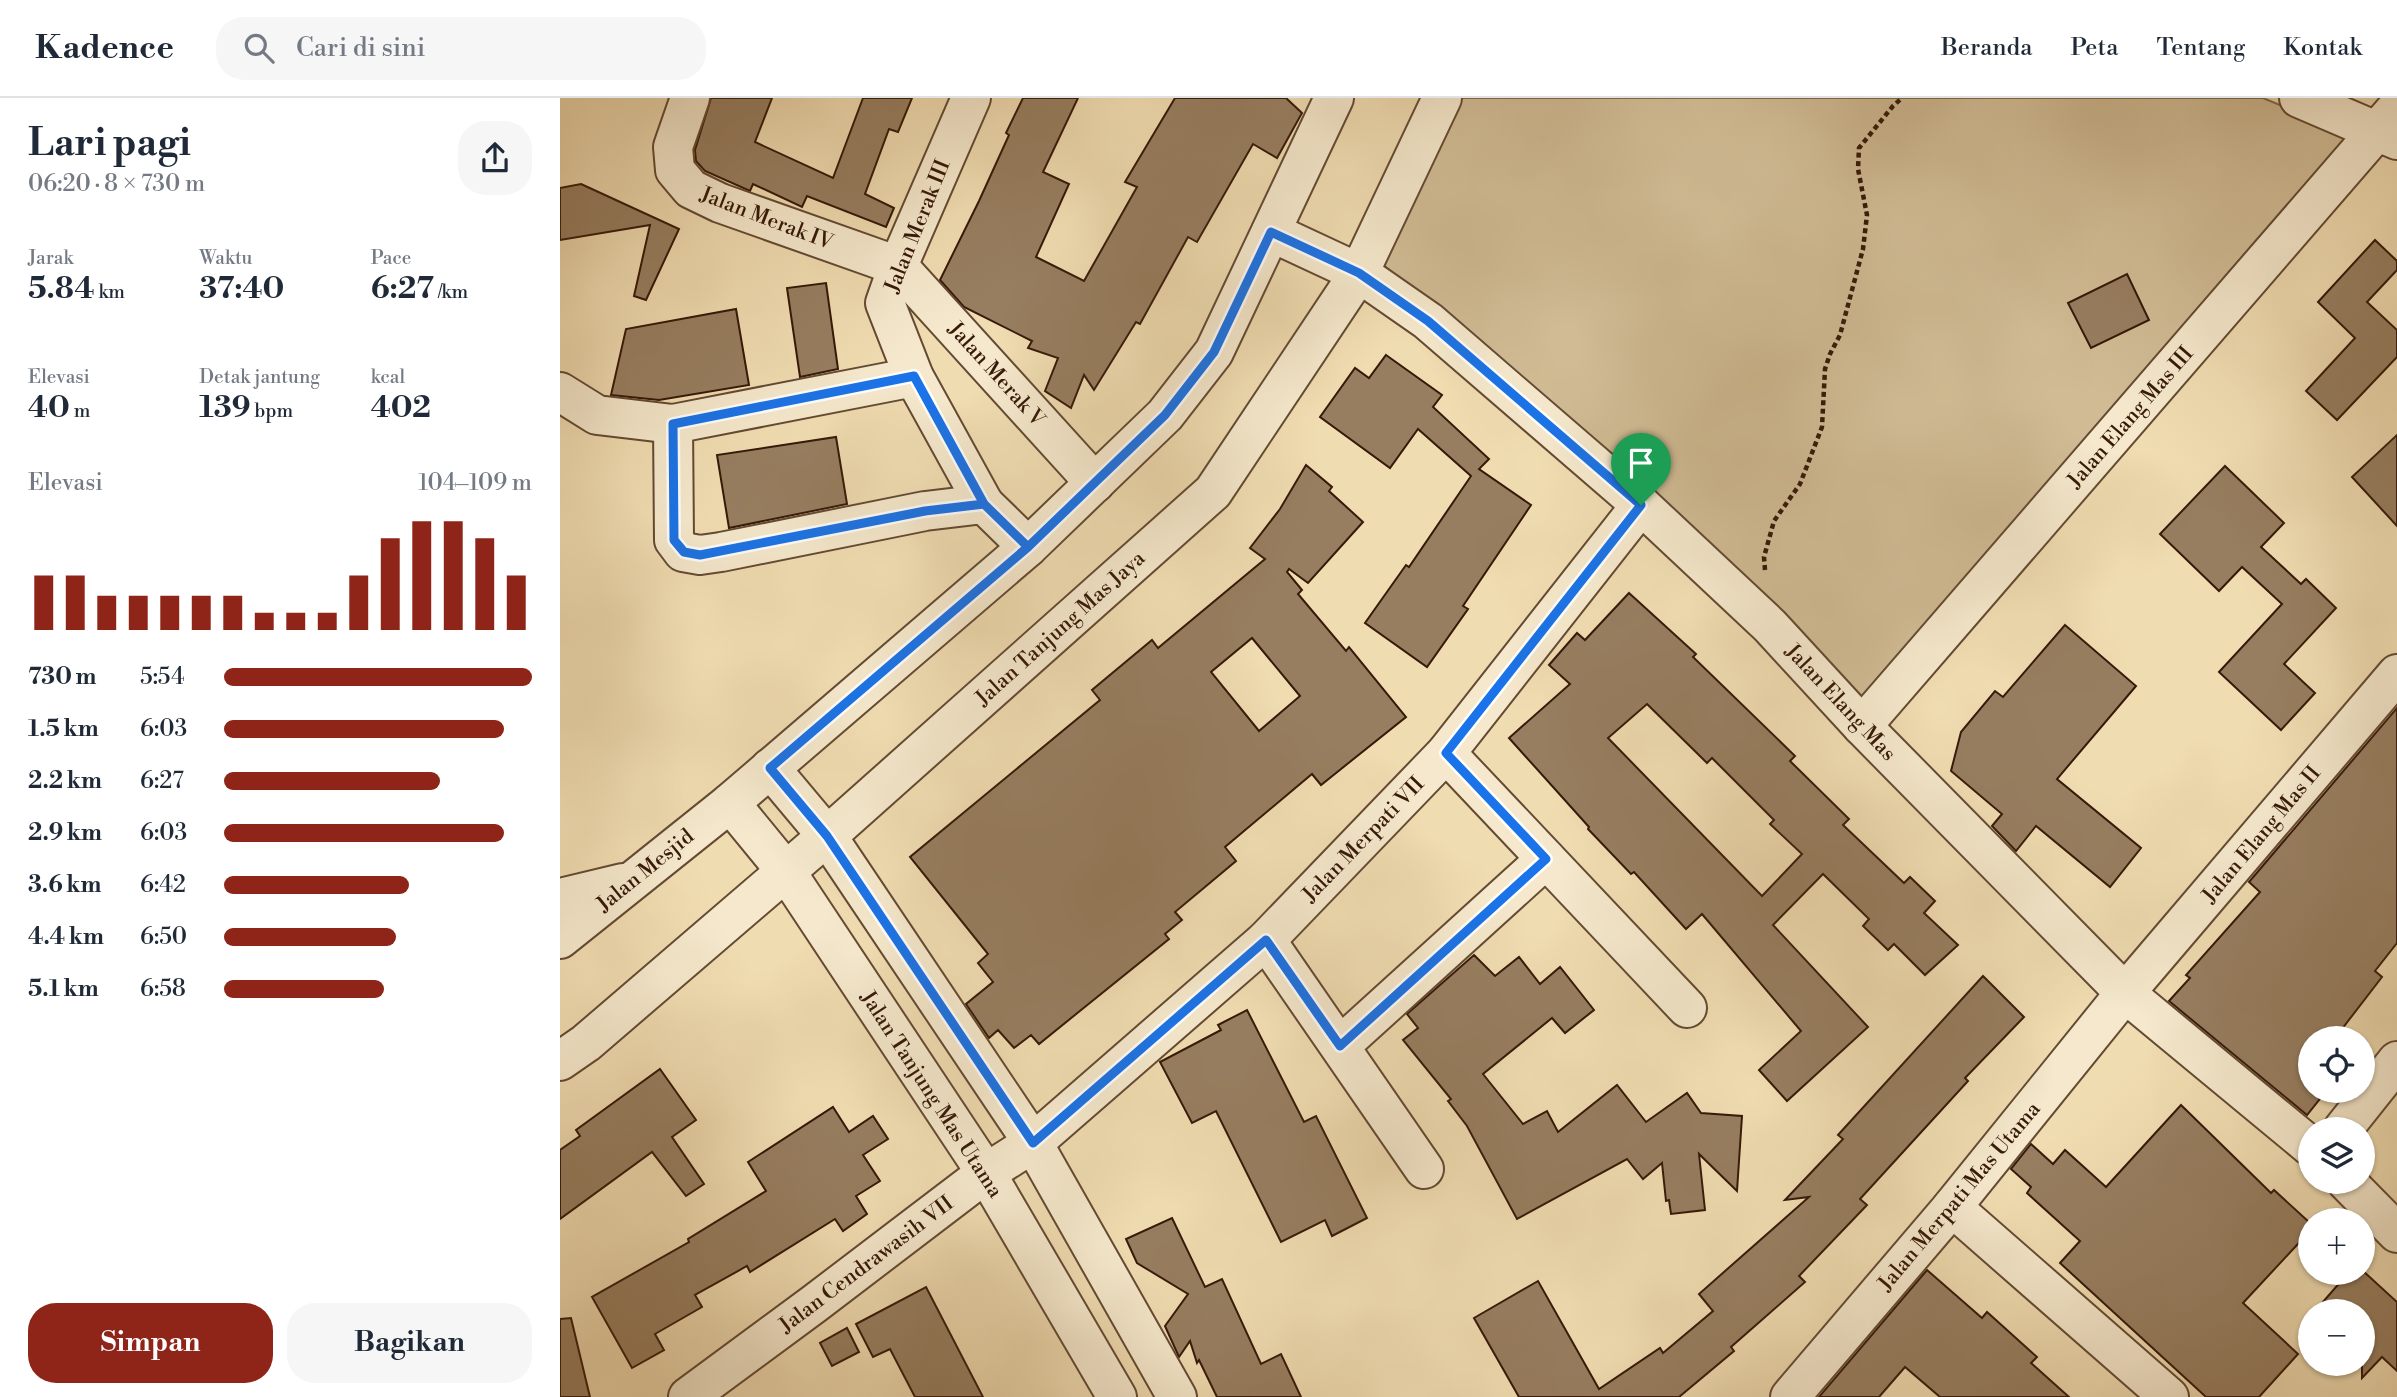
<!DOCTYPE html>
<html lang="id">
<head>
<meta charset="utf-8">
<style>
	:root { --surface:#fff; --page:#f6f6f7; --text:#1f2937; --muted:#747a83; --line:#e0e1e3; --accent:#8f2418 }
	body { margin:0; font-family:"Libre Bodoni",serif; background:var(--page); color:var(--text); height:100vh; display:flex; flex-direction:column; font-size:26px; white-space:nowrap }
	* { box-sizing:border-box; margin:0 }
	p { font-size:23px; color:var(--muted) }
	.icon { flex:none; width:38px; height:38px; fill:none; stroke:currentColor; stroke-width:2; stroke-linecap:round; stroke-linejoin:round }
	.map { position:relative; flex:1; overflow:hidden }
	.sheet { display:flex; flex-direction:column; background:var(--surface); width:560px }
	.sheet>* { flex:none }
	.fabs { position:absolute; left:1738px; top:928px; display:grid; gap:14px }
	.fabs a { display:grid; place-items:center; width:77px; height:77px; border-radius:50%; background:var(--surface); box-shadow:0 2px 5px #0004; font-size:35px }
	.pin { position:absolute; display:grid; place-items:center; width:60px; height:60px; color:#fff; margin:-72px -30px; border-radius:50% 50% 50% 0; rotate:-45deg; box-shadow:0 0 7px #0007 }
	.pin .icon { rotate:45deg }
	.round { display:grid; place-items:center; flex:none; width:74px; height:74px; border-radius:28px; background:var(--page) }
	.headline { display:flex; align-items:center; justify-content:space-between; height:119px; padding:0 28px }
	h1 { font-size:38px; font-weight:700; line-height:52px }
	.metrics { display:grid; grid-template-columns:repeat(3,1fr); gap:10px; height:119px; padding:7px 28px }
	.metrics div { display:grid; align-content:center }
	.metrics b { font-size:30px; font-weight:700 }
	.metrics small { font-size:19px; font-weight:400 }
	.metrics p { font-size:19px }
	.chart { height:196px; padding:14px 28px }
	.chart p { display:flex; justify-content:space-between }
	.chart svg { width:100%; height:126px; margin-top:7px; stroke:var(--accent); stroke-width:6 }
	.cta { display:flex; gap:14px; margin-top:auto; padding:14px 28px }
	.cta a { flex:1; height:80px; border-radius:28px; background:var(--accent); color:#fff; font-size:28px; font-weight:700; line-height:80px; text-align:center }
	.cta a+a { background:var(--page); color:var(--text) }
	ul { padding:0 28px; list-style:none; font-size:23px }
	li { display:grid; grid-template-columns:112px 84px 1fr; align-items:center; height:52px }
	li i { height:18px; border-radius:9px; background:var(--accent) }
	header { display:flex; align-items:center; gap:42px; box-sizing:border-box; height:98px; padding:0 35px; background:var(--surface); border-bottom:2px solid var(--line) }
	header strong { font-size:33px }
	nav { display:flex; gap:38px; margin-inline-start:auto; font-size:24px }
	.search { width:490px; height:63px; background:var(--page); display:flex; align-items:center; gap:18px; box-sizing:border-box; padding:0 24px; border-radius:28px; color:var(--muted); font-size:26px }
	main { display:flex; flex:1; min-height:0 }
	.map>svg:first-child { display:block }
</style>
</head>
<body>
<header>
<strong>Kadence</strong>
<div class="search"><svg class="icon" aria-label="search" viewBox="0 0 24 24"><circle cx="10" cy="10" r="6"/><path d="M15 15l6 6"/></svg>Cari di sini</div>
<nav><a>Beranda</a><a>Peta</a><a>Tentang</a><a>Kontak</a></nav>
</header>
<main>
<section class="sheet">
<div class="headline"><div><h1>Lari pagi</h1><p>06:20 · 8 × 730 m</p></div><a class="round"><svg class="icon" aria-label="share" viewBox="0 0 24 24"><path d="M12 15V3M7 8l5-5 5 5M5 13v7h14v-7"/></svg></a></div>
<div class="metrics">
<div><p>Jarak</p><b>5.84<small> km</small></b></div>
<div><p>Waktu</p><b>37:40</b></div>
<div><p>Pace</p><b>6:27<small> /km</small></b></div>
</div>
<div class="metrics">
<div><p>Elevasi</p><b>40<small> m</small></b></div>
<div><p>Detak jantung</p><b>139<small> bpm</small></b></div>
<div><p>kcal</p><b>402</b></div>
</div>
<div class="chart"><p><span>Elevasi</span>104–109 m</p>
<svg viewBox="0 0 160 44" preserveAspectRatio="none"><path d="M5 44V25M15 44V25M25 44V32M35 44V32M45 44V32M55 44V32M65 44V32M75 44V38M85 44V38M95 44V38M105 44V25M115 44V12M125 44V6M135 44V6M145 44V12M155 44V25"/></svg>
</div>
<ul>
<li><b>730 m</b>5:54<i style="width:100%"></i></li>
<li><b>1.5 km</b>6:03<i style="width:91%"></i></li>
<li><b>2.2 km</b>6:27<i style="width:70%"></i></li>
<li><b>2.9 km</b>6:03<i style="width:91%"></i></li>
<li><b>3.6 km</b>6:42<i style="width:60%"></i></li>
<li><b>4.4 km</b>6:50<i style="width:56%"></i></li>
<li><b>5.1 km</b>6:58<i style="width:52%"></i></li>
</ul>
<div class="cta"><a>Simpan</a><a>Bagikan</a></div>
</section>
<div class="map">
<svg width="1837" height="1299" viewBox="0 0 1837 1299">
	<rect width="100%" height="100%" fill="#f0dcb1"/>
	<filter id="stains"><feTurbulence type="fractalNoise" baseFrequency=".00286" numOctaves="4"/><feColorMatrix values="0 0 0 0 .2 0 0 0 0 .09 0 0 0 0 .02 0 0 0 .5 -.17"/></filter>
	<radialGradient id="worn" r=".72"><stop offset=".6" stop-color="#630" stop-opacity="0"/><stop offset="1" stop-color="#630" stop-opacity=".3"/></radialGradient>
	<polygon fill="#d0bb94" stroke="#836a4e" stroke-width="2" points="898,0 1703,0 1794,38 1297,604 1084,400 819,163"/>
	<g fill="#977e60" stroke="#361909" stroke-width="2" fill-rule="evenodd">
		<polygon points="151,0 212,0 195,44 273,80 303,0 352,0 338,34 329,31 305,96 334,110 326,129 247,98 242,109 193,86 190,93 145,73 136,63 135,52"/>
		<polygon points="463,0 518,0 483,74 509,86 476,159 524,183 577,89 565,84 615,0 726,0 742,15 717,60 693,46 637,144 628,139 580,226 576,224 534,292 524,277 511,310 485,293 498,260 468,250 472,243 404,209 380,182 419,103 449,37 446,35"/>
		<polygon points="21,86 119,131 86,202 74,198 90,127 0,142 0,90"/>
		<polygon points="1815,142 1837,163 1837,172 1807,204 1837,232 1837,259 1777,322 1746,293 1795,240 1758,204"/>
		<polygon points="1567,176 1589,222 1531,250 1508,205"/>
		<polygon points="266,185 278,271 240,279 227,190"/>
		<polygon points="176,211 189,287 99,302 51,297 66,231"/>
		<polygon points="826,257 882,297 873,309 929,361 919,371 971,407 903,508 908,511 867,569 805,525 846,467 849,469 911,378 858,331 830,370 760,319 795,270 809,280"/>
		<polygon points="1837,337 1837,428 1792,379"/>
		<polygon points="276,339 287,406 169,430 157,357"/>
		<path d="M746,367L772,389L769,393L803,424L748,485L729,471L727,474L742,492L738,496L786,553L789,549L846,619L761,687L752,676L665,749L676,763L615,814L622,822L605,836L609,841L479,946L471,937L454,950L438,932L429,940L406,906L433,884L418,865L428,856L350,759L540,602L532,592L592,542L598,550L705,461L690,450L720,411ZM692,540L740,598L699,633L651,574Z"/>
		<polygon points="1665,368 1724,425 1701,449 1741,486 1746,481 1776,510 1724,566 1755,595 1721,632 1659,574 1722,506 1682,469 1659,493 1600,436"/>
		<path d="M1069,495L1136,556L1133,559L1235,658L1230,663L1289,721L1283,727L1344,785L1350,779L1375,803L1364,815L1398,847L1365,877L1334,846L1328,852L1303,828L1309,821L1263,776L1213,827L1308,929L1227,1003L1199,972L1241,933L1142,816L1126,831L1074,774L1071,776L1028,731L1029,729L949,640L1010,586L989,567L1017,535L1025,542ZM1087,606L1147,665L1152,660L1214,722L1210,726L1242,756L1202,798L1048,640Z"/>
		<polygon points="1505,527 1576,588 1497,681 1581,750 1550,789 1476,728 1456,753 1432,728 1442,716 1391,673 1401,634 1435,593 1443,599"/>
		<polygon points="1837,610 1837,845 1815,873 1822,879 1775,940 1750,940 1750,992 1767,992 1747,1017 1609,903 1630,880 1626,877 1700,794 1689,784"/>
		<polygon points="914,857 935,878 959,859 980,886 1000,869 1034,912 1005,935 992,920 923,976 963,1026 987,1013 998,1034 1057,987 1086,1024 1127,995 1141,1015 1182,1018 1177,1093 1139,1056 1145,1112 1111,1116 1109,1102 1106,1103 1102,1065 1083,1081 1067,1061 957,1121 907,1028 888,1003 891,1001 843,942 858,930 847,916"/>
		<polygon points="1423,878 1464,919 1405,980 1408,983 1300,1101 1307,1107 1239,1178 1245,1184 1171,1249 1174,1253 1119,1299 959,1299 914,1220 978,1183 1039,1291 1100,1250 1103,1255 1153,1213 1139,1196 1249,1099 1225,1102 1283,1041 1278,1037"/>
		<polygon points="687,912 744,1024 756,1018 807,1120 772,1138 765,1122 721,1144 656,1013 632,1025 600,964 661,932 658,927"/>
		<polygon points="100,971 136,1022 112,1039 144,1086 126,1098 92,1054 0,1121 0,1052 20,1038 16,1032"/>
		<polygon points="1621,1007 1711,1095 1714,1092 1750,1125 1750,1133 1683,1205 1738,1256 1699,1299 1646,1299 1500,1165 1520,1143 1467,1095 1471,1089 1451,1071 1471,1046 1493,1066 1505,1052 1546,1089"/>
		<polygon points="273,1009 289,1034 313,1018 328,1041 303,1057 320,1083 296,1098 307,1116 283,1133 275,1121 190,1174 187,1168 135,1197 142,1209 95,1236 104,1252 72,1270 32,1199 129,1144 128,1141 206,1093 188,1064"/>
		<polygon points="612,1120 645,1189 662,1181 701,1266 721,1256 741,1299 657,1299 639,1262 637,1265 630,1243 619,1259 605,1228 628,1196 577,1165 566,1141"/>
		<polygon points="1367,1172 1422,1220 1427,1214 1477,1259 1471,1265 1509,1299 1380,1299 1345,1269 1319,1299 1259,1299"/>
		<polygon points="1802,1172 1837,1204 1837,1273 1822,1259 1802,1280 1802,1213 1755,1213 1789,1174 1802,1174"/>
		<polygon points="366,1189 423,1299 355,1299 330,1251 313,1259 296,1226"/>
		<polygon points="11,1220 30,1299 0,1299 0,1221"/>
		<polygon points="287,1230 299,1254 272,1268 260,1245"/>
	</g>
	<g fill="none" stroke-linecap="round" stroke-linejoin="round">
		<g stroke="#644a33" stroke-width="42">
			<g id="minor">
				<polyline points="130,0 113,49 115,72 131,91 160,105 338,168 535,385"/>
				<polyline points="411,0 338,168 325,205 354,279 424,406"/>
				<polyline points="1739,0 1837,42"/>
				<polyline points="711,134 799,175 868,223 1081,407 1210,528 1302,628 1565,895 1750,1048"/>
				<polyline points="0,294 37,317 113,326 354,279"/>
				<polyline points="113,326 114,442 123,454 140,457 161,454 365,413 424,406 468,449"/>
				<polyline points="1302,628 1837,10"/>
				<polyline points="886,655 1127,910"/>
				<polyline points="210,670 267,738 473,1045 617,1299"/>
				<polyline points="170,705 225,772 426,1075 557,1299"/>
				<polyline points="0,800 63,785"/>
				<polyline points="0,841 170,705 468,449 605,317 654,254 774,0"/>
				<polyline points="706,842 864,1071"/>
				<polyline points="780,948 986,761"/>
				<polyline points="0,963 26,945 267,738 653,394 799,175 882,0"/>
				<polyline points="1783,1031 1837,963"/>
				<polyline points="1786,1083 1837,1135"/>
				<polyline points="1392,1109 1609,1299"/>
				<polyline points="128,1299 254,1206 426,1075 473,1045 706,842 886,655 1081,407"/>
				<polyline points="1230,1299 1392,1109 1565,895 1837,576"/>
			</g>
		</g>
		<polyline stroke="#361909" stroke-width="4.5" stroke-dasharray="5 3.5" stroke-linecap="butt" points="1205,472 1204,459 1214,423 1240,386 1262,329 1265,271 1270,256 1280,237 1303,151 1307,117 1298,71 1299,50 1333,8 1342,0"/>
		<use href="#minor" stroke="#f5e8cc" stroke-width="38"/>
	</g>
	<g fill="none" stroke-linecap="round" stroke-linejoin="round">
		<g stroke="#fff" stroke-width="14">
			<polyline id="route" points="1081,407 868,223 799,175 711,134 654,254 605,317 468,449 424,406 354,278 113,326 114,442 124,454 140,457 365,413 424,406 468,449 210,670 267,738 473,1045 706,842 780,948 986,761 886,655 1081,407"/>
		</g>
		<use href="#route" stroke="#1a73e8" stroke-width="9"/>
	</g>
	<g text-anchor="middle" stroke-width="5" stroke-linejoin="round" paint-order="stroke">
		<g font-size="21" fill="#361909" stroke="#f5e8cc">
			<text transform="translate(207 120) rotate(21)" y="7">Jalan Merak IV</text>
			<text transform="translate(357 128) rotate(-68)" y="7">Jalan Merak III</text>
			<text transform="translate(437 276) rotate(48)" y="7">Jalan Merak V</text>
			<text transform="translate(1570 319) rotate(-49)" y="7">Jalan Elang Mas III</text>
			<text transform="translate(500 530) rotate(-42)" y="7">Jalan Tanjung Mas Jaya</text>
			<text transform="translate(1281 604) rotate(47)" y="7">Jalan Elang Mas</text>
			<text transform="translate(1701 736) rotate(-50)" y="7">Jalan Elang Mas II</text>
			<text transform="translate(803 741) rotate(-46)" y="7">Jalan Merpati VII</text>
			<text transform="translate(85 772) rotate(-39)" y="7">Jalan Mesjid</text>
			<text transform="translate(372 996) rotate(57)" y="7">Jalan Tanjung Mas Utama</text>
			<text transform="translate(1399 1098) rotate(-50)" y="7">Jalan Merpati Mas Utama</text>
			<text transform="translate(306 1166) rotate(-37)" y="7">Jalan Cendrawasih VII</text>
		</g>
	</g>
	<rect width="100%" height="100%" filter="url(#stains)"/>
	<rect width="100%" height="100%" fill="url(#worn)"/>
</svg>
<div class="fabs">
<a><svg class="icon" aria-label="locate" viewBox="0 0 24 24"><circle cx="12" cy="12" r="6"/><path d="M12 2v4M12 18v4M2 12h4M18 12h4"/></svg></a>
<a><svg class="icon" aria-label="layers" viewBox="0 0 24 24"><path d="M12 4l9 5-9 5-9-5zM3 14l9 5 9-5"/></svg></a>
<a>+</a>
<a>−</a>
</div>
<div class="pin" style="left:1081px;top:407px;background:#1e9e55"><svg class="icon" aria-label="arrive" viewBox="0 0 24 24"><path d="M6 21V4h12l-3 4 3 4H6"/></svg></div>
</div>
</main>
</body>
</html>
